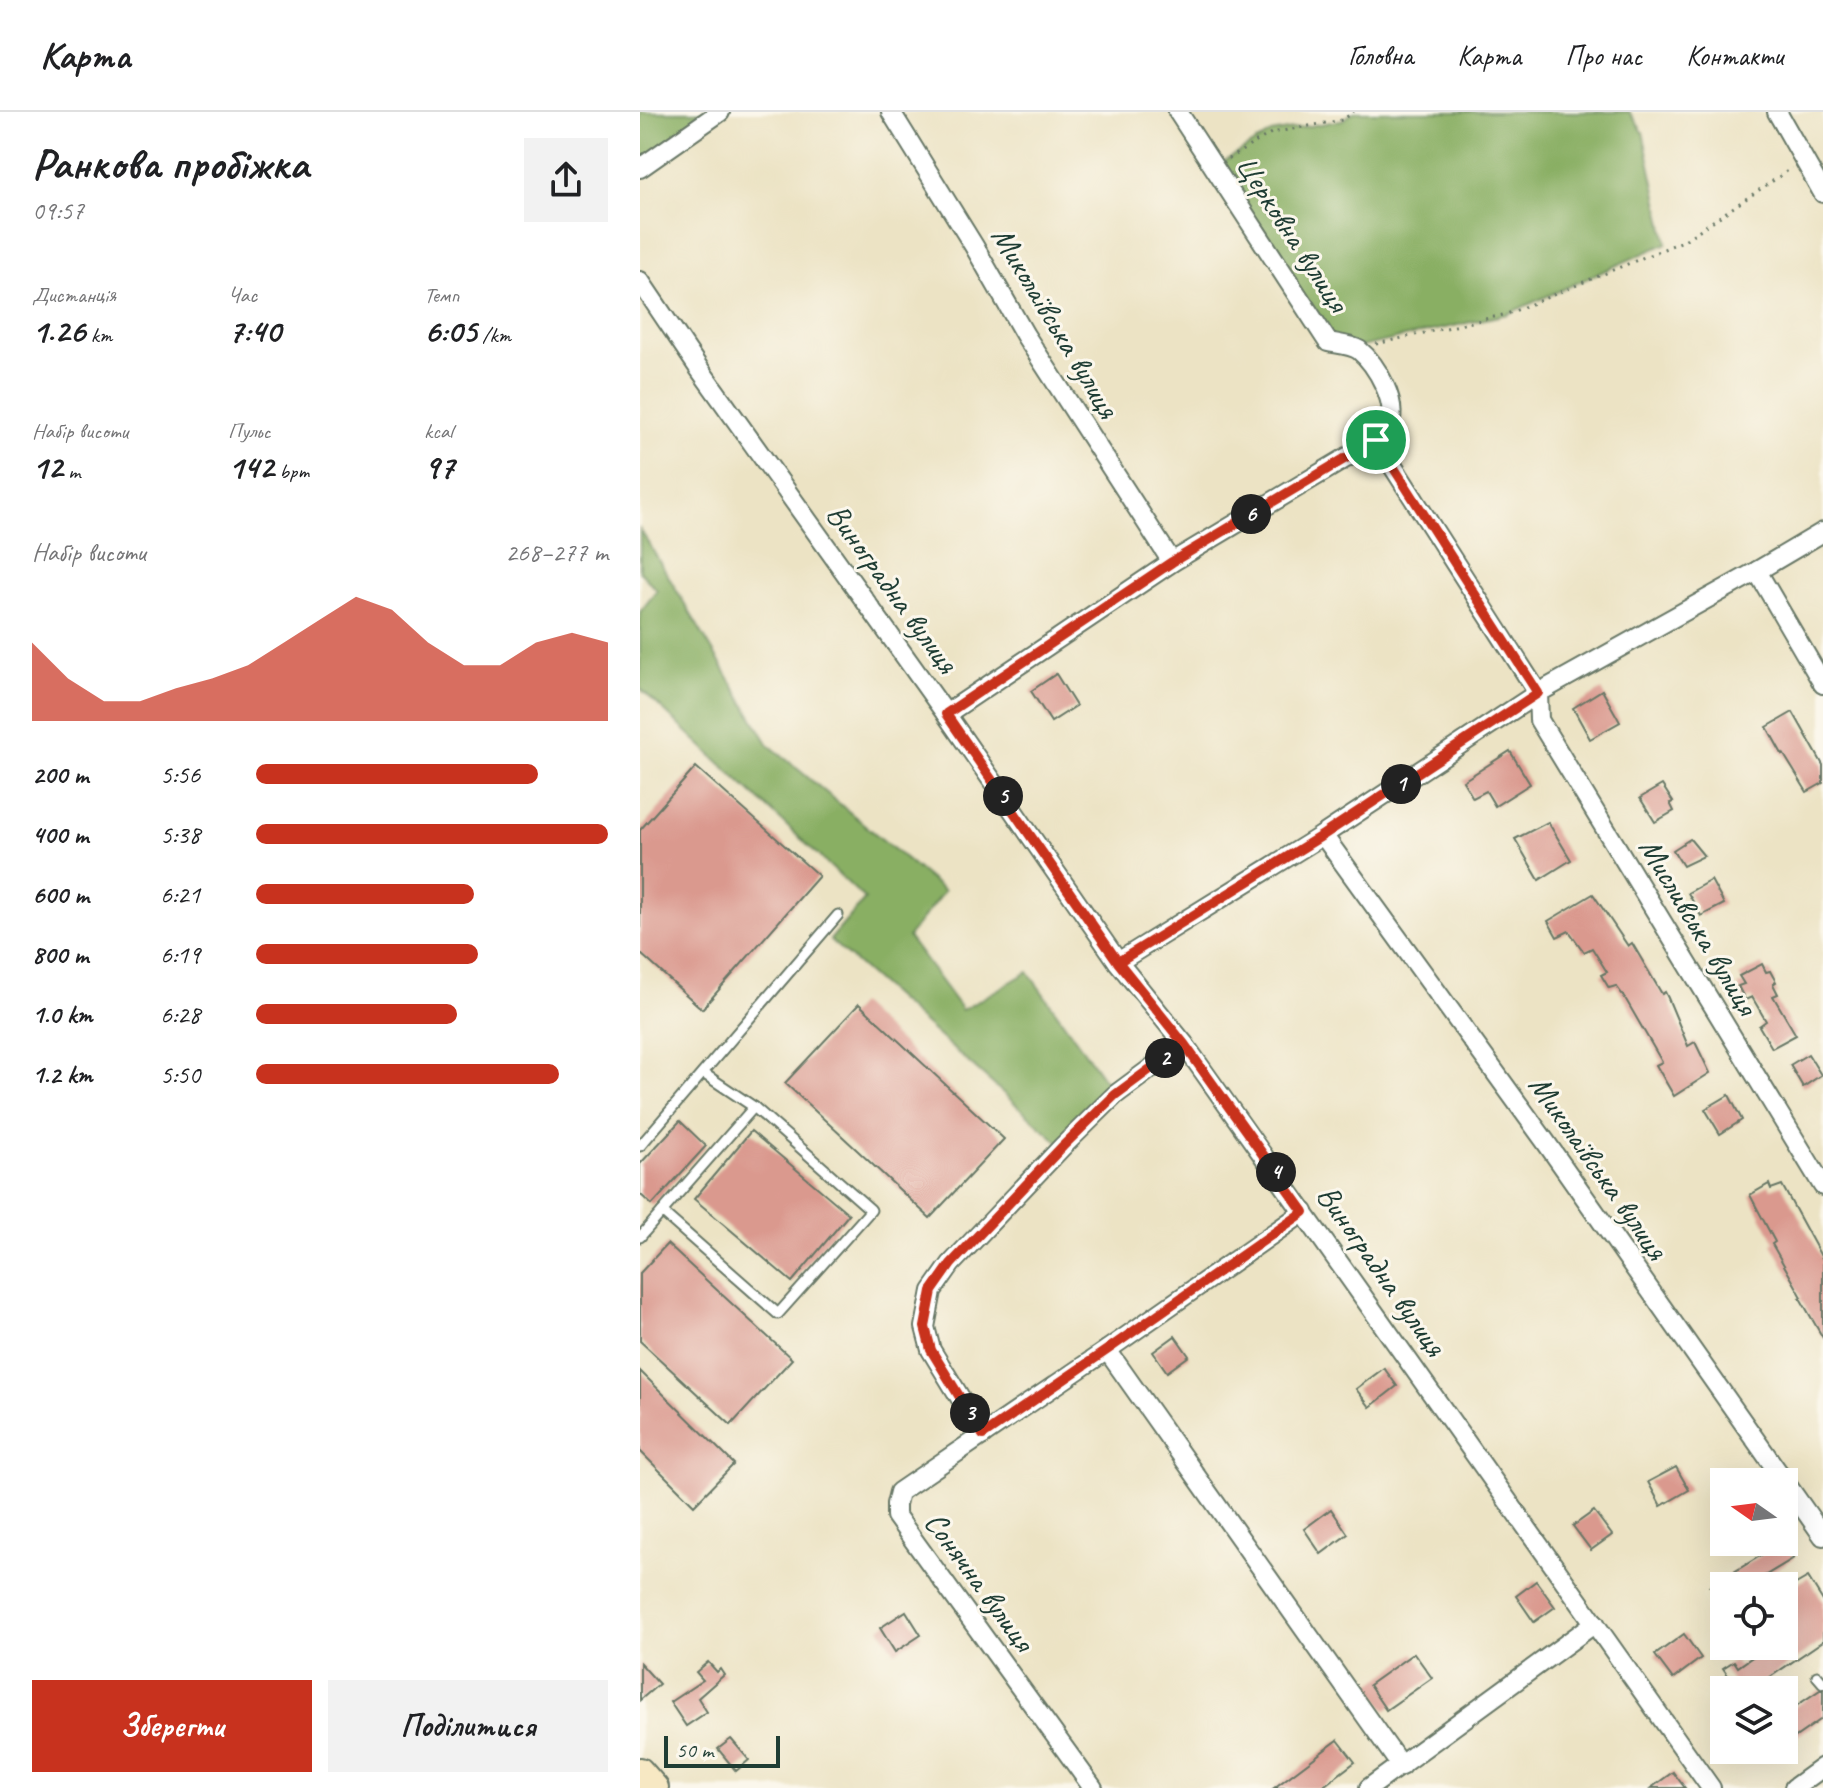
<!DOCTYPE html>
<html lang="uk">
<head>
<meta charset="utf-8">
<style>
	:root { --surface:#fff; --page:#f2f2f2; --text:#202124; --muted:#757577; --line:#e0e0e0; --accent:#c8321e }
	body { margin:0; font-family:Caveat,sans-serif; background:var(--page); color:var(--text); height:100vh; display:flex; flex-direction:column; font-size:30px; white-space:nowrap }
	* { box-sizing:border-box; margin:0 }
	p { font-size:26px; color:var(--muted) }
	.icon { flex:none; width:44px; height:44px; fill:none; stroke:currentColor; stroke-width:2; stroke-linecap:round; stroke-linejoin:round }
	.map { position:relative; flex:1; overflow:hidden }
	.drawer { display:flex; flex-direction:column; background:var(--surface); width:640px }
	.drawer>* { flex:none }
	.needle { width:52px; rotate:284deg }
	.tools { position:absolute; left:1070px; top:1356px; display:grid; gap:16px }
	.tools a { display:grid; place-items:center; width:88px; height:88px; border-radius:0px; background:var(--surface); box-shadow:0 8px 32px #0002; font-size:40px }
	.scale { position:absolute; left:24px; bottom:20px; width:116px; box-sizing:border-box; padding-left:8px; border:4px solid #1f3d34; border-top:0; font-size:22px; line-height:28px; white-space:nowrap; color:#1f3d34; -webkit-text-stroke:6px #fbf7ec; paint-order:stroke }
	.pin { position:absolute; display:grid; place-items:center; width:68px; height:68px; color:#fff; margin:-34px; border:4px solid #fff; border-radius:50%; box-shadow:0 2px 8px #0007 }
	.km { position:absolute; width:40px; height:40px; margin:-20px; border-radius:50%; background:#222; color:#fff; font-size:22px; line-height:40px; text-align:center }
	.round { display:grid; place-items:center; flex:none; width:84px; height:84px; border-radius:0px; background:var(--page) }
	.headline { display:flex; align-items:center; justify-content:space-between; height:136px; padding:0 32px }
	h1 { font-size:44px; font-weight:600; line-height:60px }
	.figures { display:grid; grid-template-columns:repeat(3,1fr); gap:12px; height:136px; padding:8px 32px }
	.figures div { display:grid; align-content:center }
	.figures b { font-size:34px; font-weight:600 }
	.figures small { font-size:22px; font-weight:400 }
	.figures p { font-size:22px }
	.chart { height:224px; padding:16px 32px }
	.chart p { display:flex; justify-content:space-between }
	.chart svg { width:100%; height:144px; margin-top:8px; fill:var(--accent); opacity:.7 }
	.button { display:flex; gap:16px; margin-top:auto; padding:16px 32px }
	.button a { flex:1; height:92px; border-radius:0px; background:var(--accent); color:#fff; font-size:32px; font-weight:600; line-height:92px; text-align:center }
	.button a+a { background:var(--page); color:var(--text) }
	ul { padding:0 32px; list-style:none; font-size:26px }
	li { display:grid; grid-template-columns:128px 96px 1fr; align-items:center; height:60px }
	li i { height:20px; border-radius:10px; background:var(--accent) }
	header { display:flex; align-items:center; gap:48px; box-sizing:border-box; height:112px; padding:0 40px; background:var(--surface); border-bottom:2px solid var(--line) }
	header strong { font-size:38px }
	nav { display:flex; gap:44px; margin-inline-start:auto; font-size:28px }
	main { display:flex; flex:1; min-height:0 }
	.map>svg:first-child { display:block }
</style>
</head>
<body>
<header>
<strong>Карта</strong>
<nav><a>Головна</a><a>Карта</a><a>Про нас</a><a>Контакти</a></nav>
</header>
<main>
<section class="drawer">
<div class="headline"><div><h1>Ранкова пробіжка</h1><p>09:57</p></div><a class="round"><svg class="icon" aria-label="share" viewBox="0 0 24 24"><path d="M12 15V3M7 8l5-5 5 5M5 13v7h14v-7"/></svg></a></div>
<div class="figures">
<div><p>Дистанція</p><b>1.26<small> km</small></b></div>
<div><p>Час</p><b>7:40</b></div>
<div><p>Темп</p><b>6:05<small> /km</small></b></div>
</div>
<div class="figures">
<div><p>Набір висоти</p><b>12<small> m</small></b></div>
<div><p>Пульс</p><b>142<small> bpm</small></b></div>
<div><p>kcal</p><b>97</b></div>
</div>
<div class="chart"><p><span>Набір висоти</span>268–277 m</p>
<svg viewBox="0 0 160 44" preserveAspectRatio="none"><path d="M0 44V20L10 31L20 38L30 38L40 34L50 31L60 27L70 20L80 13L90 6L100 10L110 20L120 27L130 27L140 20L150 17L160 20V44z"/></svg>
</div>
<ul>
<li><b>200 m</b>5:56<i style="width:80%"></i></li>
<li><b>400 m</b>5:38<i style="width:100%"></i></li>
<li><b>600 m</b>6:21<i style="width:62%"></i></li>
<li><b>800 m</b>6:19<i style="width:63%"></i></li>
<li><b>1.0 km</b>6:28<i style="width:57%"></i></li>
<li><b>1.2 km</b>5:50<i style="width:86%"></i></li>
</ul>
<div class="button"><a>Зберегти</a><a>Поділитися</a></div>
</section>
<div class="map">
<svg width="1183" height="1676" viewBox="0 0 1183 1676">
	<rect width="100%" height="100%" fill="#fbf7ec"/>
	<filter id="ink" filterUnits="userSpaceOnUse"><feTurbulence type="fractalNoise" baseFrequency=".0125" numOctaves="2"/><feDisplacementMap in="SourceGraphic" scale="16" xChannelSelector="R" yChannelSelector="G"/><feConvolveMatrix kernelMatrix="1 2 1 2 8 2 1 2 1" color-interpolation-filters="sRGB"/></filter>
	<filter id="wash" filterUnits="userSpaceOnUse"><feTurbulence type="fractalNoise" baseFrequency=".006" numOctaves="4" result="noise"/><feDisplacementMap in="SourceGraphic" scale="32" xChannelSelector="R" yChannelSelector="G"/><feGaussianBlur stdDeviation="1.8" result="paint"/><feColorMatrix in="noise" values="0 0 0 0 0 0 0 0 0 0 0 0 0 0 0 0 0 1.4 0 .05"/><feComposite in="paint" operator="in"/></filter>
	<g filter="url(#wash)">
		<rect width="100%" height="100%" fill="#ece3c4"/>
		<g fill="#89af64" stroke="#54764c" stroke-width="2">
			<polygon points="0,0 72,0 0,52"/>
			<polygon points="714,0 989,0 1003,20 1027,131 867,202 716,236 688,230 575,55 631,21 702,8"/>
			<polygon points="0,417 129,633 304,779 268,825 322,898 388,860 475,983 423,1034 190,828 225,787 0,576 0,500 17,478 0,460"/>
		</g>
		<g id="blocks">
			<g fill="#da998e">
				<polygon points="416,562 436,594 411,610 391,579"/>
				<polygon points="962,578 980,610 950,627 933,596"/>
				<polygon points="1153,600 1183,653 1183,671 1167,680 1143,641 1142,642 1127,615"/>
				<polygon points="870,639 890,672 855,694 846,679 833,686 823,669"/>
				<polygon points="56,655 179,764 62,897 0,841 0,718"/>
				<polygon points="1022,673 1033,690 1030,691 1034,699 1015,710 1000,686"/>
				<polygon points="908,710 931,748 899,768 875,727"/>
				<polygon points="1050,727 1064,744 1043,754 1033,738"/>
				<polygon points="1071,768 1084,792 1061,804 1048,781"/>
				<polygon points="953,782 988,834 992,831 1022,882 1025,880 1028,886 1048,934 1055,930 1070,961 1034,984 1016,953 1022,950 985,886 976,874 969,876 961,863 967,860 952,836 944,840 929,819 917,825 908,809"/>
				<polygon points="1122,852 1126,860 1130,859 1136,870 1133,872 1138,882 1133,884 1156,923 1132,936 1119,914 1126,909 1112,885 1105,888 1098,874 1104,872 1099,864"/>
				<polygon points="219,892 364,1027 290,1106 145,971"/>
				<polygon points="1168,942 1181,963 1163,975 1150,953"/>
				<polygon points="1089,983 1102,1008 1080,1022 1065,997"/>
				<polygon points="40,1009 66,1034 12,1093 0,1082 0,1052"/>
				<polygon points="111,1019 209,1102 152,1170 54,1087"/>
				<polygon points="1129,1072 1131,1077 1142,1073 1183,1148 1183,1226 1160,1186 1162,1185 1132,1132 1135,1130 1110,1083"/>
				<polygon points="27,1132 152,1247 91,1313 0,1229 0,1161"/>
				<polygon points="535,1224 549,1244 527,1260 513,1240"/>
				<polygon points="744,1256 757,1274 730,1295 716,1277"/>
				<polygon points="0,1259 94,1352 54,1393 0,1339"/>
				<polygon points="1036,1355 1049,1378 1021,1394 1008,1370"/>
				<polygon points="691,1397 708,1422 681,1442 664,1417"/>
				<polygon points="954,1399 972,1423 951,1438 933,1414"/>
				<polygon points="1143,1430 1154,1446 1108,1474 1071,1474"/>
				<polygon points="1168,1465 1183,1489 1183,1529 1111,1578 1098,1578 1083,1556 1094,1549 1098,1555 1128,1534 1144,1534 1144,1479"/>
				<polygon points="896,1469 915,1495 894,1510 876,1484"/>
				<polygon points="266,1499 281,1523 255,1540 240,1516"/>
				<polygon points="1044,1522 1061,1546 1033,1567 1015,1543"/>
				<polygon points="774,1541 792,1566 746,1598 729,1573"/>
				<polygon points="68,1550 77,1560 80,1557 84,1563 58,1586 67,1600 46,1614 30,1590 63,1568 56,1560"/>
				<polygon points="0,1551 19,1572 0,1588"/>
				<polygon points="1180,1578 1183,1578 1183,1606 1144,1633 1144,1602"/>
				<polygon points="91,1627 109,1648 96,1659 78,1637"/>
				<polygon points="698,1628 715,1650 681,1676 634,1676"/>
				<polygon points="1033,1660 1045,1676 1011,1676"/>
			</g>
		</g>
	</g>
	<g filter="url(#ink)">
		<use href="#blocks" fill-opacity="0" stroke="#677766" stroke-width="2"/>
		<g fill="none" stroke-linecap="round" stroke-linejoin="round">
			<g stroke="#677766" stroke-width="13">
				<g id="service">
					<polyline points="0,1034 198,803"/>
					<polyline points="22,1100 138,1202 231,1098 114,995 63,961"/>
					<polyline points="0,1125 114,995"/>
					<polyline points="1177,1564 1183,1571"/>
				</g>
			</g>
			<g stroke="#677766" stroke-width="22">
				<g id="minor">
					<polyline points="251,0 334,134 385,223 532,450"/>
					<path d="M538,0L688,230C697,232 711,233 719,238C736,252 759,291 749,313C747,318 740,324 736,328L898,581"/>
					<polyline points="1137,0 1183,81"/>
					<polyline points="0,56 80,0"/>
					<polyline points="0,169 58,255 306,602 478,850 544,932 1071,1676"/>
					<polyline points="1117,459 1183,572"/>
					<polyline points="898,581 899,608 1183,1074"/>
					<polyline points="306,602 532,450 736,328"/>
					<polyline points="683,723 905,1029 1183,1424"/>
					<polyline points="478,850 683,723 898,581 1117,459 1183,420"/>
					<polyline points="467,1238 761,1654"/>
					<polyline points="343,1323 291,1238 285,1215 292,1179 311,1152 423,1034 475,983 544,932"/>
					<polyline points="453,1676 256,1404 256,1392 259,1380 467,1238 664,1100"/>
					<polyline points="729,1676 955,1511"/>
					<polyline points="1154,1676 1183,1655"/>
				</g>
			</g>
			<g stroke="#677766" stroke-width="30">
				<polyline id="secondary" points="0,1659 15,1676"/>
			</g>
			<g stroke="#677766" stroke-width="3" stroke-dasharray="2 6" stroke-linecap="butt">
				<polyline points="588,47 631,21 702,8 714,0"/>
				<polyline points="736,232 867,202 1043,129 1152,56"/>
			</g>
			<use href="#service" stroke="#fff" stroke-width="9"/>
			<use href="#minor" stroke="#fff" stroke-width="18"/>
			<use href="#secondary" stroke="#f7e8c3" stroke-width="26"/>
		</g>
	</g>
	<g fill="none" stroke-linecap="round" stroke-linejoin="round" filter="url(#ink)">
		<g stroke="#fff" stroke-width="16">
			<polyline id="route" points="736,328 898,581 683,723 478,850 544,932 475,983 423,1034 311,1152 292,1179 285,1215 291,1238 343,1323 467,1238 664,1100 544,932 478,850 306,602 532,450 736,328"/>
		</g>
		<use href="#route" stroke="#c8321e" stroke-width="10"/>
	</g>
	<g text-anchor="middle" stroke-width="6" stroke-linejoin="round" paint-order="stroke">
		<g font-size="32" fill="#1f3d34" stroke="#fbf7ec">
			<text transform="translate(653 121) rotate(57)" y="11">Церковна вулиця</text>
			<text transform="translate(416 210) rotate(59)" y="11">Миколаївська вулиця</text>
			<text transform="translate(253 476) rotate(54)" y="11">Виноградна вулиця</text>
			<text transform="translate(1059 814) rotate(59)" y="11">Мисливська вулиця</text>
			<text transform="translate(959 1055) rotate(55)" y="11">Миколаївська вулиця</text>
			<text transform="translate(742 1158) rotate(55)" y="11">Виноградна вулиця</text>
			<text transform="translate(340 1469) rotate(54)" y="11">Сонячна вулиця</text>
		</g>
	</g>
</svg>
<div class="tools">
<a><svg class="needle" viewBox="-14 -14 28 28"><path d="M0-13l5 13h-10z" fill="#e53935"/><path d="M0 13l5-13h-10z" fill="#757577"/></svg></a>
<a><svg class="icon" aria-label="locate" viewBox="0 0 24 24"><circle cx="12" cy="12" r="6"/><path d="M12 2v4M12 18v4M2 12h4M18 12h4"/></svg></a>
<a><svg class="icon" aria-label="layers" viewBox="0 0 24 24"><path d="M12 4l9 5-9 5-9-5zM3 14l9 5 9-5"/></svg></a>
</div>
<div class="scale">50 m</div>
<div class="pin" style="left:736px;top:328px;background:#1e9e55"><svg class="icon" aria-label="arrive" viewBox="0 0 24 24"><path d="M6 21V4h12l-3 4 3 4H6"/></svg></div>
<b class="km" style="left:761px;top:672px">1</b>
<b class="km" style="left:525px;top:946px">2</b>
<b class="km" style="left:330px;top:1301px">3</b>
<b class="km" style="left:636px;top:1060px">4</b>
<b class="km" style="left:363px;top:684px">5</b>
<b class="km" style="left:611px;top:402px">6</b>
</div>
</main>
</body>
</html>
